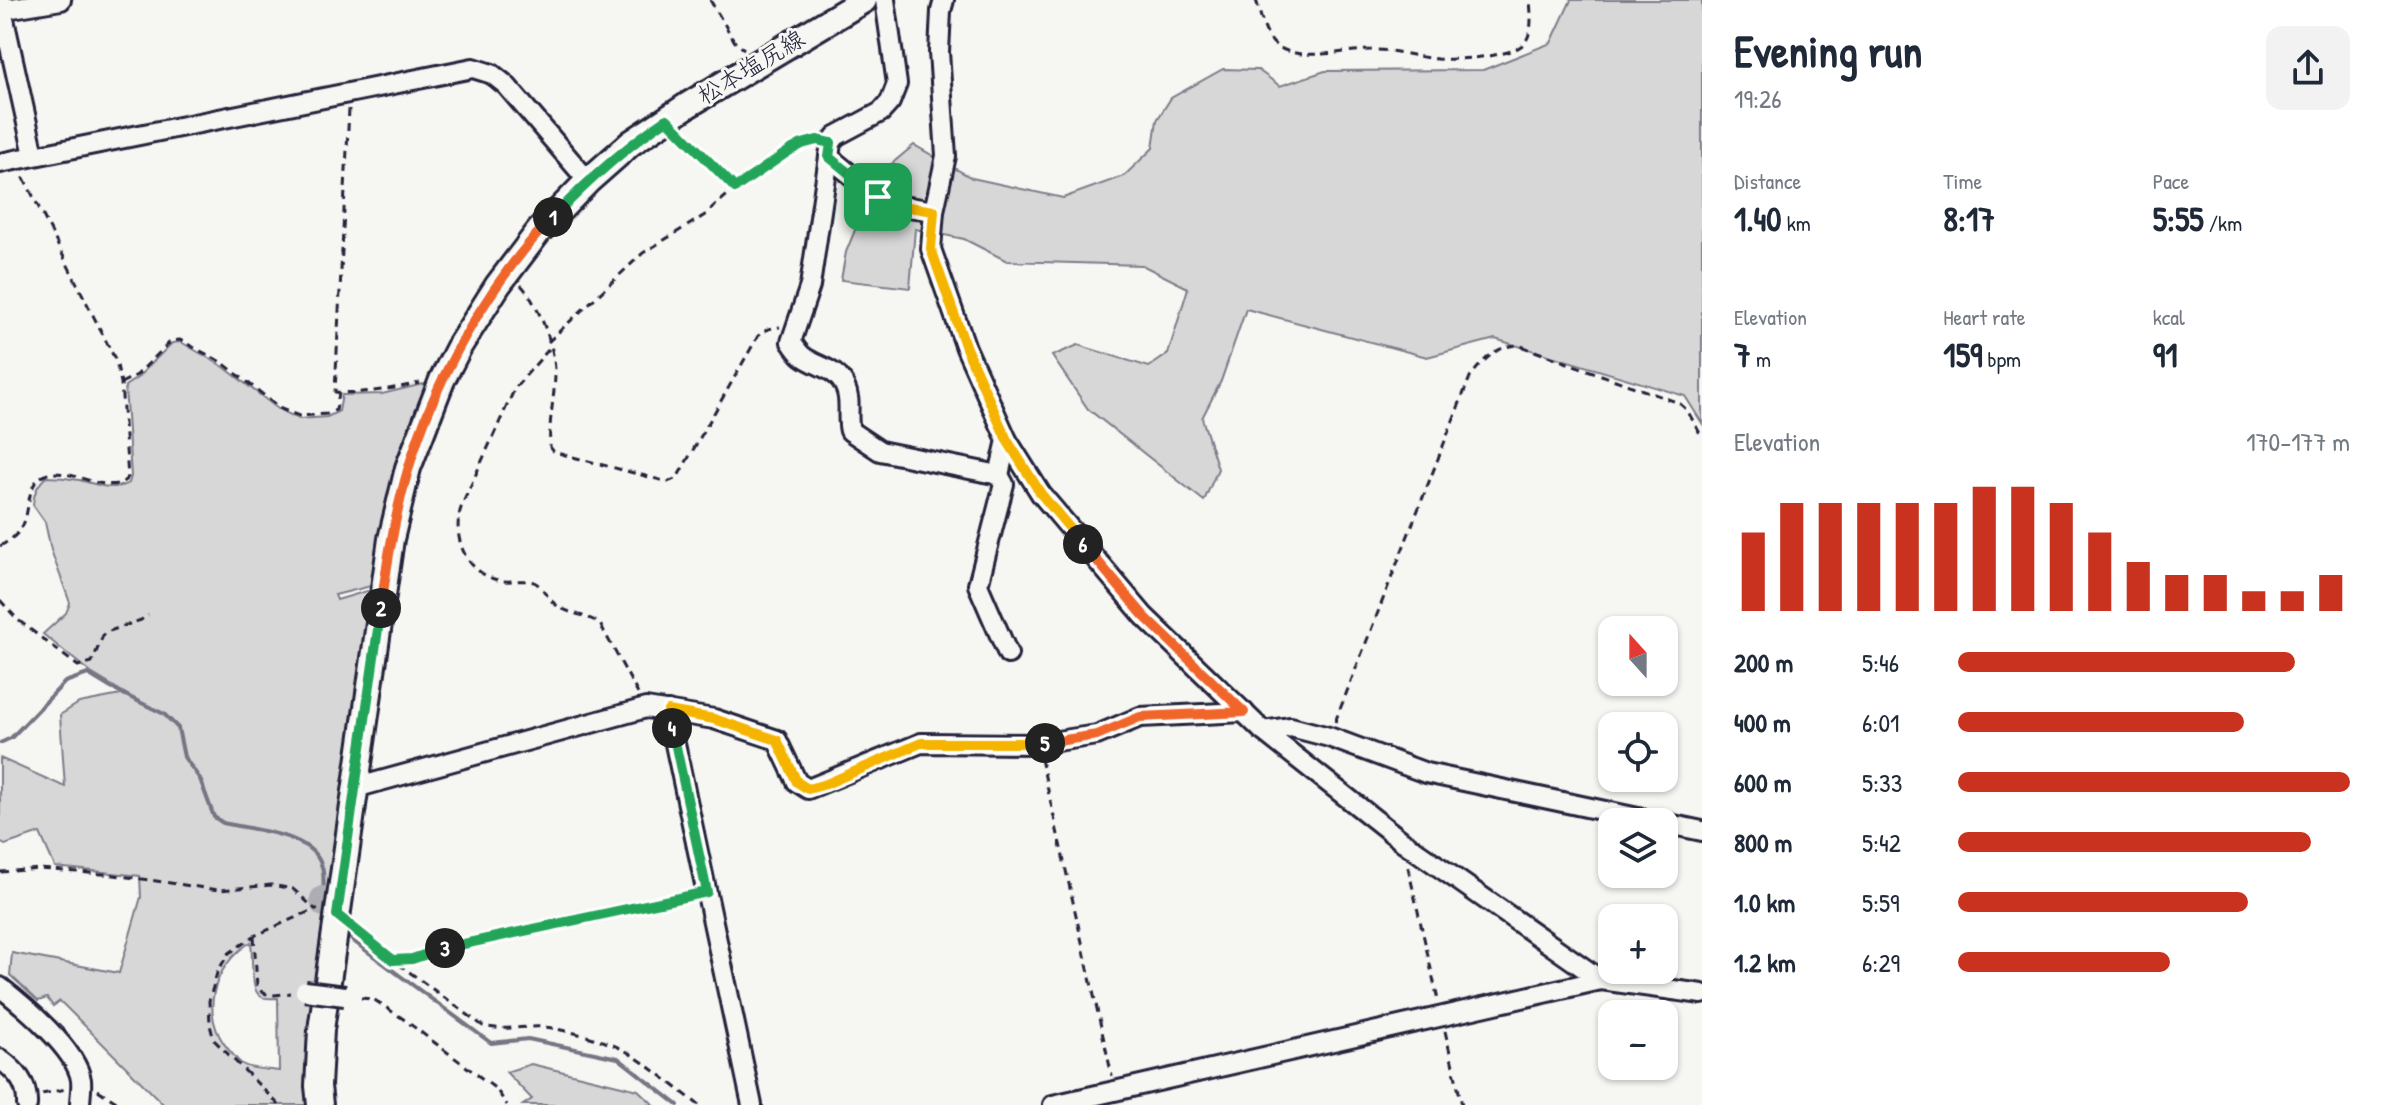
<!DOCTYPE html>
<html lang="en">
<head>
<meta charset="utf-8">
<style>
	:root { --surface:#fff; --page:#f2f2f3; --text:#1f2937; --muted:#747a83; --accent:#c8321e }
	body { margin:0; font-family:"Patrick Hand","Klee One",sans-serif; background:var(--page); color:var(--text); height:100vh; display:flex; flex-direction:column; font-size:30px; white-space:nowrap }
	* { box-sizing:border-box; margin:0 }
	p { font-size:26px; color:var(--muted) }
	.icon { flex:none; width:44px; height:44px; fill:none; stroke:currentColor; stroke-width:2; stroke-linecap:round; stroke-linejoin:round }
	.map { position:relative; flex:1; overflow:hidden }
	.details { display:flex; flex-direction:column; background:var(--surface); width:680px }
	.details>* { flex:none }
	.needle { width:52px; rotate:339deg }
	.buttons { position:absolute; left:1598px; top:616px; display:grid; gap:16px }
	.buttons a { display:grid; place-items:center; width:80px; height:80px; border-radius:16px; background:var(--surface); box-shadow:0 2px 6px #0004; font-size:40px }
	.pin { position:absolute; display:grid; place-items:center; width:68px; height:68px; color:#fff; margin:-34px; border-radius:16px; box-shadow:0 4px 12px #0006 }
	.km { position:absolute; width:40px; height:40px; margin:-20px; border-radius:50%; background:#222; color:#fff; font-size:22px; line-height:40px; text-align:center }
	.round { display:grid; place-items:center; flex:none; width:84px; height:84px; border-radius:16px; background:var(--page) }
	.overview { display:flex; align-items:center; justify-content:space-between; height:136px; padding:0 32px }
	h1 { font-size:44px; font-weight:700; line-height:60px }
	.metrics { display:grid; grid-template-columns:repeat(3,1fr); gap:12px; height:136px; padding:8px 32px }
	.metrics div { display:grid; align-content:center }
	.metrics b { font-size:34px; font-weight:700 }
	.metrics small { font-size:22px; font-weight:400 }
	.metrics p { font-size:22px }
	.chart { height:224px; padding:16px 32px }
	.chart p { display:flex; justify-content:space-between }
	.chart svg { width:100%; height:144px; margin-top:8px; stroke:var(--accent); stroke-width:6 }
	ul { padding:0 32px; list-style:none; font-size:26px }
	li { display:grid; grid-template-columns:128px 96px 1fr; align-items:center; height:60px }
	li i { height:20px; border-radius:10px; background:var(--accent) }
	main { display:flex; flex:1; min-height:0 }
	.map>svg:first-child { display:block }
</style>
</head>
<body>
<main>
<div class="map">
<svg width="1702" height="1105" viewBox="0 0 1702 1105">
	<rect width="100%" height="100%" fill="#f6f6f2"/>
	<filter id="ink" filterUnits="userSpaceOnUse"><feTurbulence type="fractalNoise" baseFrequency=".0125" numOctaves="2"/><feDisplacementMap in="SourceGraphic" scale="16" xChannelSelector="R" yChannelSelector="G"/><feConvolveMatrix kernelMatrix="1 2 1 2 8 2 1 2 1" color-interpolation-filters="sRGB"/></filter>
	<g filter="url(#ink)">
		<g fill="#d7d7d7" stroke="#7c7c89" stroke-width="2" fill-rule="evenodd">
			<polygon points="1571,0 1702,0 1702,423 1685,396 1495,339 1427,357 1246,309 1221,381 1202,418 1218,469 1204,501 1088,409 1052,356 1078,345 1149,367 1168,354 1188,288 1142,265 1007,261 964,239 915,229 910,288 841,280 846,252 877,176 914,145 972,178 1063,198 1124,176 1153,148 1157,120 1171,98 1223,69 1258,70 1280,86 1325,71 1483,70 1551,43"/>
			<path d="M181,342L224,367L278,409L299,419L327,417L339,411L342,395L382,394L423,384L428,389L375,585L335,595L337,600L367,591L373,596L312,1105H164L60,1001L53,1006L47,998L38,1001L10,975L12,953L119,973L141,897L140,876L55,867L40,833L5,845L0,842V758L65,787L60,715L79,703L126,694L91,673L43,634L66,613L70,603L51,550L45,522L33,505C34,493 37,485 46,477C57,477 68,478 79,480C97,484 110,492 129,483L131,476L125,386L137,378L172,343ZM251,942C253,954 250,988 259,995C263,1000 273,998 278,998L279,1071C269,1069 251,1070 242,1064C237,1061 233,1054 229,1050C198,1015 213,965 251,942Z"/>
			<polygon points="531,1064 638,1090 654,1105 523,1105 532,1099 506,1072"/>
		</g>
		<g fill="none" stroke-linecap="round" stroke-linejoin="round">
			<g stroke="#757583" stroke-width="4">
				<path d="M0,743L11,738L65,682L88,674L111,688L164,714L178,728L184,757L200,779L214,817L223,823C253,830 313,833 322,867C325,877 323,889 323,899"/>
				<polyline points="345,935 491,1043 528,1039 618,1058 678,1105"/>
			</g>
			<polyline stroke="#adadb3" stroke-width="26" points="323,899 324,904"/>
			<g stroke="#22223b" stroke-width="24">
				<g id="minor">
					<path d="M885,0L897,84L890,102L881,112L836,136L831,143L810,286L791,342C795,347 799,354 804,357C818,367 838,369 845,387C852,401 846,416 850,431L880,451L999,475L1007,440"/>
					<polyline points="944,0 941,11 939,52 946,156 934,211 931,249 966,348 1007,440 1041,494 1144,616 1263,731 1402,841 1601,980 1702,994"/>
					<polyline points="0,1 34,155"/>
					<polyline points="0,10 61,0"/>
					<polyline points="829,157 878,197 902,206 934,211"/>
					<polyline points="0,163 473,68 492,74 506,85 588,181"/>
					<polyline points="999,475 1004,484 978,585 1008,654"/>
					<polyline points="668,711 752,1105"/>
					<polyline points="1263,731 1291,727 1329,737 1426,773 1657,822"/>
					<polyline points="355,788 646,708 714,719 777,740 797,782 808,789 921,743 1037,744 1097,735 1140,717 1244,712"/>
					<polyline points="1664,823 1702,831"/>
					<path d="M0,987C23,1005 77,1050 81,1080C82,1088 80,1097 80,1105"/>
					<path d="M0,1059C16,1071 28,1083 27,1105"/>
					<polyline points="1053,1105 1601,980"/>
				</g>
			</g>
			<g stroke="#22223b" stroke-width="30">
				<polyline id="major" points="320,1105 318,1086 321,1030 391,539 408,468 442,380 460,345 498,285 539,231 588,181 631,143 688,105 864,0"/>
			</g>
			<g stroke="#22223b" stroke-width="3" stroke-dasharray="8 6" stroke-linecap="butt">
				<polyline points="710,0 735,42 744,49"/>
				<path d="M1256,0C1261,15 1264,40 1280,48C1305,61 1344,50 1371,50C1393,49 1415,57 1437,59C1456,60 1507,57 1521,46C1534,37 1531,14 1530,0"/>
				<path d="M349,109L335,392C365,394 391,389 420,383"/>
				<polyline points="682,133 735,188"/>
				<path d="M521,285C538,303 555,347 555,372C555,397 548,422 550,447L554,452L668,482L677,478L758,336L768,329L780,327"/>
				<polyline points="548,342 643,253 705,215 735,188 789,151 814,141"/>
				<path d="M549,349L515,388L462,505C450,536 466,576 503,581C513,582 524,579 534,582C543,586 547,598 555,604C568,615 587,614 600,624L638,694"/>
				<polyline points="121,383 137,375 171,341 180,340 223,363 281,409 299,416 327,414 336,410 339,393"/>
				<path d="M0,546C7,542 15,537 20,530C32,514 24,483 45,475C69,465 112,499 128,477L121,383L116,361L22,174"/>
				<polyline points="0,600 18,620 78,666 92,662 104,633 141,620 148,615"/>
				<path d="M1335,722L1470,377C1483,361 1495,346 1518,345L1679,403L1687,410L1702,437"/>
				<polyline points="1041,759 1112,1076"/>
				<polyline points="1408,867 1438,1000"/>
				<polyline points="0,872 40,869 114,875 219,890 271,885 293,889 315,909 318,909"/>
				<path d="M354,929L393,960L483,1026C506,1032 529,1024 552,1028C576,1033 608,1040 629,1053C653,1068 676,1088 699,1105"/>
				<path d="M254,936L257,987C265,999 279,994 291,993"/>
				<polyline points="393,960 412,959 454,945 690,896"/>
				<polyline points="361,998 373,999 402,1018 496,1089 507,1105"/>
				<polyline points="1445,1031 1462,1105"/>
				<polyline points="98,1090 121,1105"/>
				<polyline points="42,1094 66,1089"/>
				<polyline points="279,1105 214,1040 210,1025 209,1001 217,973 228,954 254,936 315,909"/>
			</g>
			<use href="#minor" stroke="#f6f6f2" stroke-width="18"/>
			<use href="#major" stroke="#f6f6f2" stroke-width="24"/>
			<g stroke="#22223b" stroke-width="24" stroke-linecap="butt">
				<polyline id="minor-bridge" points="305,991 345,996"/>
			</g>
			<use href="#minor-bridge" stroke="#f6f6f2" stroke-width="18"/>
		</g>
	</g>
	<g fill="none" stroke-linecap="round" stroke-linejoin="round" filter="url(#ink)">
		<g stroke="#fff" stroke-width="16">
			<path id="split-1" d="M553,217C589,180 625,147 667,119L735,188L789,151L802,144L817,140L831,143L829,157L878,197"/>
		</g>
		<g stroke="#fff" stroke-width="16">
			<path id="split-2" d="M381,608C387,561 395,515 408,470C434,380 488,284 553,217"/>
		</g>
		<g stroke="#fff" stroke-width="16">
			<polyline id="split-3" points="381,608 337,915 393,960 412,959 445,948"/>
		</g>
		<g stroke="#fff" stroke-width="16">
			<polyline id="split-4" points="445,948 707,892 672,728"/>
		</g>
		<g stroke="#fff" stroke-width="16">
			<polyline id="split-5" points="672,728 668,711 714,719 777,740 797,782 808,789 826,784 921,743 1045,743"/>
		</g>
		<g stroke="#fff" stroke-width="16">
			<polyline id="split-6" points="1045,743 1097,735 1140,717 1244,712 1144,616 1083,544"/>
		</g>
		<g stroke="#fff" stroke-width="16">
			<polyline id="split-7" points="878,197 902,206 934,211 931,249 966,348 1007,440 1041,494 1083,544"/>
		</g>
		<use href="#split-1" stroke="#22a559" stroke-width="10"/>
		<use href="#split-2" stroke="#f0652b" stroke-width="10"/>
		<use href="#split-3" stroke="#22a559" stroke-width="10"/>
		<use href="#split-4" stroke="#22a559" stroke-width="10"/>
		<use href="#split-5" stroke="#f5b400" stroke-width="10"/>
		<use href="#split-6" stroke="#f0652b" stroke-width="10"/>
		<use href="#split-7" stroke="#f5b400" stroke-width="10"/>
	</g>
	<g text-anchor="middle" stroke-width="6" stroke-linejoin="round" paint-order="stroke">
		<g font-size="24" fill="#22223b" stroke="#f6f6f2">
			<text transform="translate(751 67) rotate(-31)" y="8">松本塩尻線</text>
		</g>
	</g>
</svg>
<div class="buttons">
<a><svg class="needle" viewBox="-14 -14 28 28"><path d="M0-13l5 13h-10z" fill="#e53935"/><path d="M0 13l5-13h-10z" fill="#747a83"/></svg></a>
<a><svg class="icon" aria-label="locate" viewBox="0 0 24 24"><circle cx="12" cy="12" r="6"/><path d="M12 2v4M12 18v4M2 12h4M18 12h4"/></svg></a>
<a><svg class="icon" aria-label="layers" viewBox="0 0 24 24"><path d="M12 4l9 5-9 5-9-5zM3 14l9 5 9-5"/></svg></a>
<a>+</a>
<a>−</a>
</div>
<div class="pin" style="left:878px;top:197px;background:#1e9e55"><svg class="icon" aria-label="arrive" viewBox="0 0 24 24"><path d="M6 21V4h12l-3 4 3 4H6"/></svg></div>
<b class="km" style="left:553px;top:217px">1</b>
<b class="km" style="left:381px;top:608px">2</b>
<b class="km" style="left:445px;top:948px">3</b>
<b class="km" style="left:672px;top:728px">4</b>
<b class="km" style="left:1045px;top:743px">5</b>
<b class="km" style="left:1083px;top:544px">6</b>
</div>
<section class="details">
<div class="overview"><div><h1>Evening run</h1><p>19:26</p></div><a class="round"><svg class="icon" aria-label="share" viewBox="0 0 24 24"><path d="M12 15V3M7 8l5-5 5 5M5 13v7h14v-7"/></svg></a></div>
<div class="metrics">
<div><p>Distance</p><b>1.40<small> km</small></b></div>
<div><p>Time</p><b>8:17</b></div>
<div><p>Pace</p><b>5:55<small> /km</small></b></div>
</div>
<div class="metrics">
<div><p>Elevation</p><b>7<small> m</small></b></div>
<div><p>Heart rate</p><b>159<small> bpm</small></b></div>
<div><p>kcal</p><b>91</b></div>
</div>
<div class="chart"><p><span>Elevation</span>170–177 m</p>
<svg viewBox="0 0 160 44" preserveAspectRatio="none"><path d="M5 44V20M15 44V11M25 44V11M35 44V11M45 44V11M55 44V11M65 44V6M75 44V6M85 44V11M95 44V20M105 44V29M115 44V33M125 44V33M135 44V38M145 44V38M155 44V33"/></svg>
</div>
<ul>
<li><b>200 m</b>5:46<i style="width:86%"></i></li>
<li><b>400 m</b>6:01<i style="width:73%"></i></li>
<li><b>600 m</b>5:33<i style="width:100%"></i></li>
<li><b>800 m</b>5:42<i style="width:90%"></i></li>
<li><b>1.0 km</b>5:59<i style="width:74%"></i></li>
<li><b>1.2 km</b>6:29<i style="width:54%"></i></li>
</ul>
</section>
</main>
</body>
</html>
